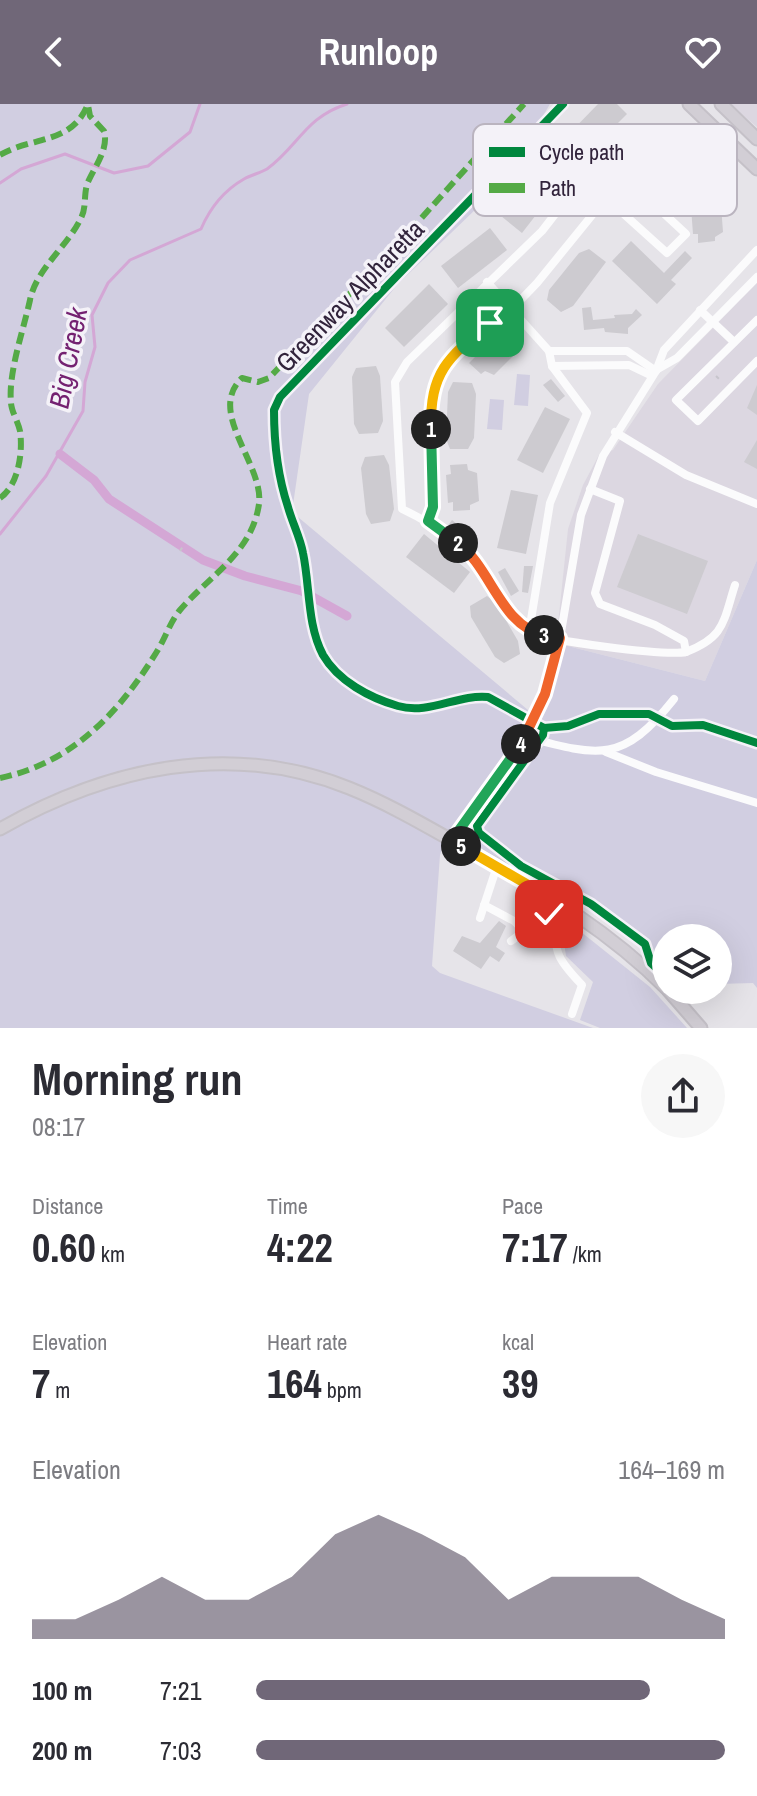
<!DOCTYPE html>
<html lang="en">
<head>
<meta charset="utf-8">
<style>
	:root { --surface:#fff; --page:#f7f7f7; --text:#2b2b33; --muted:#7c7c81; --accent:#706778 }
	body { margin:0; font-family:"Archivo Narrow",sans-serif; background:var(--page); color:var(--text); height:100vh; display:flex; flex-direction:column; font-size:30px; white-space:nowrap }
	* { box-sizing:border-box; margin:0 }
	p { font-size:26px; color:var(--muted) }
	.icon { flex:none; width:44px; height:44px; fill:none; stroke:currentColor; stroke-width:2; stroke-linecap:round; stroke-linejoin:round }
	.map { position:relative; height:924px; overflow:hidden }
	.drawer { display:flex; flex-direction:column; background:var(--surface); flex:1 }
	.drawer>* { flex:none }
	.fabs { position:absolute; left:652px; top:820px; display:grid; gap:16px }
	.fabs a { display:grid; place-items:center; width:80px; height:80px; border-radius:50%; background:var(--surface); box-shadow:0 8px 32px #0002; font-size:40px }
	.pin { position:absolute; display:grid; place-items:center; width:68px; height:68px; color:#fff; margin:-34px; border-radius:16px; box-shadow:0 4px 12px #0006 }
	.km { position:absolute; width:40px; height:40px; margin:-20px; border-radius:50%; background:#222; color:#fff; font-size:22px; line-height:40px; text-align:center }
	.round { display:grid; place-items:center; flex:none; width:84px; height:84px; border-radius:42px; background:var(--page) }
	.headline { display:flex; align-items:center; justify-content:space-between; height:136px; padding:0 32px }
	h1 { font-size:44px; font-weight:700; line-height:60px }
	.figures { display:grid; grid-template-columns:repeat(3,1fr); gap:12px; height:136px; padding:8px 32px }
	.figures div { display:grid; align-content:center }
	.figures b { font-size:40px; font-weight:700 }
	.figures small { font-size:22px; font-weight:400 }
	.figures p { font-size:22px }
	.chart { height:224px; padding:16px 32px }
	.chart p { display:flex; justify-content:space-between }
	.chart svg { width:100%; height:144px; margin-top:8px; fill:var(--accent); opacity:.7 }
	ul { padding:0 32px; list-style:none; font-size:26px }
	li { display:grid; grid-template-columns:128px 96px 1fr; align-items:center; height:60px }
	li i { height:20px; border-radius:10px; background:var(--accent) }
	header { display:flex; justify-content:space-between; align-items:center; height:104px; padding:0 32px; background:var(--accent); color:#fff; font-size:36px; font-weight:700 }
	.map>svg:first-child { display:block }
</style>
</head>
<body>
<header><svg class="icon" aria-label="back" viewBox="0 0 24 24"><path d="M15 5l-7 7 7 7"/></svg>Runloop<svg class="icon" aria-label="heart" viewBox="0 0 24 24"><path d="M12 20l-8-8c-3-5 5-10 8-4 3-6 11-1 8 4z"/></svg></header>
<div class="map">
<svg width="757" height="924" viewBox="0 0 757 924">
	<rect width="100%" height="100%" fill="#e6e4e9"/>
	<g fill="#dcd7e1">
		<polygon points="730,0 757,0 757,23"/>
		<polygon points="757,179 757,456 705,577 556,539 568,425 583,381 599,351 613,346 658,280"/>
	</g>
	<g fill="#d1cee1">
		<polygon points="0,0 550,0 504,78 397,181 309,290 292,408 534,611 556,539 705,577 757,456 757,884 753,879 718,880 718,834 666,834 666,863 595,807 446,731 440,751 432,862 440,869 593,924 0,924"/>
		<polygon points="517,270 530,271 528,302 514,301"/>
		<polygon points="490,295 504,296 502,326 487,325"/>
		<polygon points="571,820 650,883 687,924 600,924 580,916 593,878 566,852 563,832"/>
	</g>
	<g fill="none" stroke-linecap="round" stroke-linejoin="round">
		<g stroke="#d4a7d5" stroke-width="3">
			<polyline points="0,79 21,65 65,50 114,69 148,62 190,28 200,0"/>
			<path d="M0,430L46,372L83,307L85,278L95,243L92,211L108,179L130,156L201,125C210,104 223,87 244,75C251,71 260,69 267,65C298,43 305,13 347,0"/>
		</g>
		<polyline stroke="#d4a7d5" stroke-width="9" points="60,350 94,376 109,395 203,456 245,472 302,487 347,512"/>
	</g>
	<g fill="#cdcbd0">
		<polygon points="598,0 617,0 627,10 583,54 564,35"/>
		<polygon points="539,63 560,80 522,129 501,112"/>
		<polygon points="712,92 713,98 721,101 723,128 715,133 715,137 698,139 698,130 693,130 691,103 696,102 695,93"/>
		<polygon points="490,124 507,146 458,184 441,162"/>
		<polygon points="631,137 664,169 685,147 692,154 671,176 676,180 657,200 612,157"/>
		<polygon points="589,145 606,158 573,202 561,208 547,196 549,186 579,149"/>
		<polygon points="429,180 448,200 404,243 385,224"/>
		<polygon points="591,203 593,216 615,214 614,211 632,210 636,205 642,211 628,224 628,230 605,228 604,224 584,226 582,204"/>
		<polygon points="502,226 514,238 510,243 514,251 494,271 485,267 481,270 469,259 475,253 472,250 492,230 495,233"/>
		<polygon points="376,262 380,272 383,317 378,329 359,330 354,320 352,273 356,264"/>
		<polygon points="551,275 565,292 558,298 543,281"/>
		<polygon points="453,278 472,279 476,290 474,334 468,345 450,345 446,335 448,288"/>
		<polygon points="757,281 757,311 747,304"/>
		<polygon points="545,303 570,315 543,369 517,356"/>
		<polygon points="757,336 757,365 744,358"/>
		<polygon points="384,351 389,361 394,405 390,417 371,420 366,410 361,364 365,353"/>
		<polygon points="467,360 468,366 477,369 479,397 470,401 470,406 453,407 453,398 448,399 446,371 451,370 450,361"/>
		<polygon points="511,386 538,391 526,450 497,444"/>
		<polygon points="452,416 474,434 469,440 447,423"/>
		<polygon points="424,430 470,468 454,489 406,453"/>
		<polygon points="638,430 708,457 687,510 617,483"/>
		<polygon points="524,462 533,462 528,489 522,488"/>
		<polygon points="505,464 519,487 511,492 498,468"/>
		<polygon points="487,492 496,499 518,537 520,550 504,559 495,553 471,513 470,502"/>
		<polygon points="499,817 506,822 496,843 505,849 499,858 490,852 481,865 453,847 462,832 480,839"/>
	</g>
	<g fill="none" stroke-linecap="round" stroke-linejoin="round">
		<g stroke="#c5c1c8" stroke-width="15">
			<g id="major">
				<polyline points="689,0 757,65"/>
				<polyline points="721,0 757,35"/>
				<path d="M0,725C107,664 230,636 349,684C394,702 436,728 478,751C546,789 611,829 666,884"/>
				<polyline points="668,886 701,924"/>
			</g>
		</g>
		<g stroke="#c7c5cc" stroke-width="2" stroke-dasharray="4 6" stroke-linecap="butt">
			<polyline points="716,272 721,277"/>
			<polyline points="180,447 185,439"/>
			<path d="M532,645L477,722L479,729C509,769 646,813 651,857"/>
		</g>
		<g stroke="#fbfbfc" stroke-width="8">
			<polyline points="487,178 549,247 552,262 587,309 550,399 529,528"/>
			<polyline points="700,206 734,238"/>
			<polyline points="757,216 676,296 698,317 757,257"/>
			<polyline points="549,247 627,247 656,267"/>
			<polyline points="552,262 629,261 652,272"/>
			<polyline points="656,266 677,254 757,173"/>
			<polyline points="615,328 686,371 757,400"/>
			<path d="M428,417L433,403L431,295L436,275L453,249L511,206L537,179L606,94L667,149L686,130L601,51L542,127L407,258L395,278L402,405C438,422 469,444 492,478C502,494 510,517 528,527C544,537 665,552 686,548L684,537L655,521L600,500L595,489L620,397L590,385"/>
			<path d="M686,548C725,533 723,518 735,481"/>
			<path d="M526,633C600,653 623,659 674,595"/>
			<polyline points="606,648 656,668 757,699"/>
			<polyline points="452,736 513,653 538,608 560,534 581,411 603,352 656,267 664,246 757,146"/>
			<polyline points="484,801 514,817 525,828"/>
			<path d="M549,810L559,819C549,847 564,862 582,881L572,910"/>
			<polyline points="480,814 497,762"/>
			<polyline points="511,837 561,800"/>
		</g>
		<use href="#major" stroke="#d2ced5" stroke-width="11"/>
		<g stroke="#54aa46" stroke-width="6" stroke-dasharray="12 6" stroke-linecap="butt">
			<path d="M0,51C32,32 72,41 88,0"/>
			<path d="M0,394C19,381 23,347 20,327C18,317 11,307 11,298C8,269 24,224 30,196C36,165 68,142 81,114C87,103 83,90 88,78C95,62 109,45 104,27L90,12L88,1"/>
			<path d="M0,674C72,659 119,609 156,549C165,535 170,518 180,506C209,472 252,449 259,400C264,360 206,308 242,274L258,278L269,274L408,129L524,0"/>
		</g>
		<g stroke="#f4f2f8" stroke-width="13">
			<g id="cycleway">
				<path d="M563,0L280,293L274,306C274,337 278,373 288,403C292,418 300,433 303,449C310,482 307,521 323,551C338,577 370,594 398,602C429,611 458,590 488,593L544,624L568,622L599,610H649L672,622L703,621L757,639"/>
				<polyline points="544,624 543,631 477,722 479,729 521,762 591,800 645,840 651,859 666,873"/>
			</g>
		</g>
		<use href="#cycleway" stroke="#00873e" stroke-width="8"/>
	</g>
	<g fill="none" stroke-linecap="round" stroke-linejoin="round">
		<g stroke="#fff" stroke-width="16">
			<path id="split-1" d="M431,325C430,268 447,254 490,219"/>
		</g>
		<g stroke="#fff" stroke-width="16">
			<polyline id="split-2" points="431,325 433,403 428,417 458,439"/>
		</g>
		<g stroke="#fff" stroke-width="16">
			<path id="split-3" d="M458,439C491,464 502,523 544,531"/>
		</g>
		<g stroke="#fff" stroke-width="16">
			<polyline id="split-4" points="521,640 545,590 560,534 544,531"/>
		</g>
		<g stroke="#fff" stroke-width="16">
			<polyline id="split-5" points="461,742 452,736 521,640"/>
		</g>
		<g stroke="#fff" stroke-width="16">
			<polyline id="split-6" points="461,742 561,800 549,810"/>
		</g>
		<use href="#split-1" stroke="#f5b400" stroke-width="10"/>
		<use href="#split-2" stroke="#22a559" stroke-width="10"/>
		<use href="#split-3" stroke="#f0652b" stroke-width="10"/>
		<use href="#split-4" stroke="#f0652b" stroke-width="10"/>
		<use href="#split-5" stroke="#22a559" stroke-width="10"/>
		<use href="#split-6" stroke="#f5b400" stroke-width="10"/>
	</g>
	<g text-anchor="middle" stroke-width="7" stroke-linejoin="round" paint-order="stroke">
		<g font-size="26" fill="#31233b" stroke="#f4f2f8">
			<text transform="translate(350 192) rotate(-46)" y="9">Greenway Alpharetta</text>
		</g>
		<g font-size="28" font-style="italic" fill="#742171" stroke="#f4f2f8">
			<text transform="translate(68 254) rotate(-79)" y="10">Big Creek</text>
		</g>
	</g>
	<rect x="473" y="20" width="264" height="92" rx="12" fill="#f4f2f8" stroke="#bab4bf" stroke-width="2"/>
	<rect x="489" y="43" width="36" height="10" fill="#00873e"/>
	<rect x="489" y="79" width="36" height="10" fill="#54aa46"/>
	<g font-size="22" fill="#31233b">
		<text x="539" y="56">Cycle path</text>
		<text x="539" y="92">Path</text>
	</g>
</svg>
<div class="fabs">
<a><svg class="icon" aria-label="layers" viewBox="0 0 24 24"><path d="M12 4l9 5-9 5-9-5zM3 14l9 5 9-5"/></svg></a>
</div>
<div class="pin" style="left:490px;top:219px;background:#1e9e55"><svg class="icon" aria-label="arrive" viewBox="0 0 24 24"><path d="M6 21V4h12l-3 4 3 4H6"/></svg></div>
<div class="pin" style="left:549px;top:810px;background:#d93025"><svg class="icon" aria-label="check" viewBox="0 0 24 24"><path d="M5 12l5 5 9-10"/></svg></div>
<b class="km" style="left:431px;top:325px">1</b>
<b class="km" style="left:458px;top:439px">2</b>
<b class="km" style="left:544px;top:531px">3</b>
<b class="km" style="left:521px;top:640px">4</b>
<b class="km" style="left:461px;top:742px">5</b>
</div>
<section class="drawer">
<div class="headline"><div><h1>Morning run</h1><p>08:17</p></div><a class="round"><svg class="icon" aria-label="share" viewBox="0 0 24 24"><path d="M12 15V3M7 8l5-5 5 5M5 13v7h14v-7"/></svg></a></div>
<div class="figures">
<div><p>Distance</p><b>0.60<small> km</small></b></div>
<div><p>Time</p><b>4:22</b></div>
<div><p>Pace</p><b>7:17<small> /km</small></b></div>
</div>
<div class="figures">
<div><p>Elevation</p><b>7<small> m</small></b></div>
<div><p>Heart rate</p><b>164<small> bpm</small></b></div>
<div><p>kcal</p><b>39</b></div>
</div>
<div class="chart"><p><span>Elevation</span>164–169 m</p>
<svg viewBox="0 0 160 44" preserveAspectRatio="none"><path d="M0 44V38L10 38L20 32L30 25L40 32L50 32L60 25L70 12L80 6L90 12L100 19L110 32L120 25L130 25L140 25L150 32L160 38V44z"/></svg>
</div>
<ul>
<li><b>100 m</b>7:21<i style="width:84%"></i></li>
<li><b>200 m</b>7:03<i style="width:100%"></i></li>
</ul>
</section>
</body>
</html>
